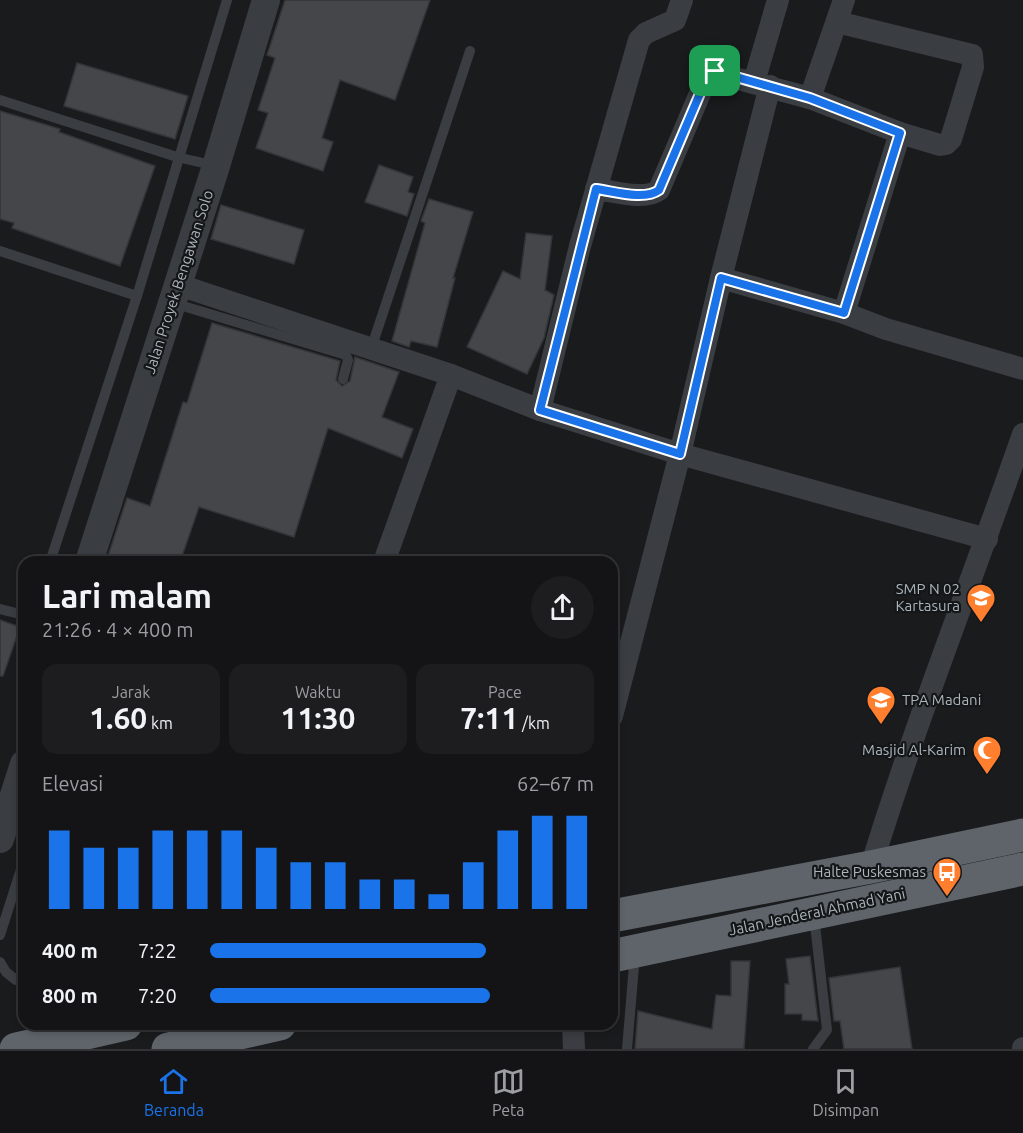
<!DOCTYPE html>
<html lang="id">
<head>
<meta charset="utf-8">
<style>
	:root { --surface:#141416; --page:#1d1d1f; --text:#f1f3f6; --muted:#9d9ea1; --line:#333335; --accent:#1a73e8 }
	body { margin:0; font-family:Ubuntu,sans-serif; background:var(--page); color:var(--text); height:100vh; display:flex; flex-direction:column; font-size:22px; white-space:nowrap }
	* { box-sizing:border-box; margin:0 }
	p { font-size:20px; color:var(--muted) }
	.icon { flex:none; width:33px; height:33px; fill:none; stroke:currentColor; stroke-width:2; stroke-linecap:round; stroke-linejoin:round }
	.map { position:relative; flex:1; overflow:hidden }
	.sheet { position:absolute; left:18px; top:556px; width:600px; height:474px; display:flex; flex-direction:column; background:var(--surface); border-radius:18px; box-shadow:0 3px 9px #0003,0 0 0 2px var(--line) }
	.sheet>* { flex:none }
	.pin { position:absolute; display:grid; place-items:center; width:51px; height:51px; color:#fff; margin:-26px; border-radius:12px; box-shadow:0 3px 9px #0006 }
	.round { display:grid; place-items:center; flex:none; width:63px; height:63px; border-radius:32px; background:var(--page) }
	.headline { display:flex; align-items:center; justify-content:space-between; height:102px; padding:0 24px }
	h1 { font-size:33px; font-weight:600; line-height:45px }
	.metrics { display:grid; grid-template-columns:repeat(3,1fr); gap:9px; height:102px; padding:6px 24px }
	.metrics div { display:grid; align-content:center; border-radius:15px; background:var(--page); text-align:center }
	.metrics b { font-size:30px; font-weight:600 }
	.metrics small { font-size:16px; font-weight:400 }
	.metrics p { font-size:16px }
	.chart { height:168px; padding:12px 24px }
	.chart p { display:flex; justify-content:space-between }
	.chart svg { width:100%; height:108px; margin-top:6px; stroke:var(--accent); stroke-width:6 }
	ul { padding:0 24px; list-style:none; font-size:20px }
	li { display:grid; grid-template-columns:96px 72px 1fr; align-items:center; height:45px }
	li i { height:15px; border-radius:8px; background:var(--accent) }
	.dock { display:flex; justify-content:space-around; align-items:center; height:84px; border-top:2px solid var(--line); background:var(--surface); font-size:16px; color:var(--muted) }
	.dock a { display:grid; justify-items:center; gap:3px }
	.dock .current { color:var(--accent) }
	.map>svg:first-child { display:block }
</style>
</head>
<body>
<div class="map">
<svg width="1023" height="1049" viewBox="0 0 1023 1049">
	<rect width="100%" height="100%" fill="#1a1b1d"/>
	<g fill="#44464a" stroke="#343539" stroke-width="1.5">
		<polygon points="285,0 430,0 395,100 340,80 322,138 333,142 323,171 256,148 268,113 258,110 275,58 267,55"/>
		<polygon points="77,63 188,96 175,139 64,106"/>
		<polygon points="0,111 60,129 59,132 155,166 120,266 12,228 14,223 0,219"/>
		<polygon points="379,165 413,177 408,192 414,194 407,216 365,202"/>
		<polygon points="429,199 473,212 453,278 455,278 437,347 411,341 409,347 392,341 425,223 421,221"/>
		<polygon points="221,205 304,230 294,264 211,239"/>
		<polygon points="526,233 552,236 545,290 554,295 544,338 527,374 467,347 503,271 520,279"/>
		<polygon points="212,323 340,361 336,380 342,386 350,381 355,357 399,372 382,417 413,429 402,458 328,428 294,537 199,507 180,562 106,562 127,498 150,506 183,402 187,403"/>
		<polygon points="0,620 20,627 3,676 0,676"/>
		<polygon points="810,956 813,980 818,1021 802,1020 802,1014 785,1014 785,984 789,984 786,959"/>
		<polygon points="731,961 750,961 744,1049 635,1049 638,1011 712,1029 716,995 731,996"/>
		<polygon points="900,967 912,1049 844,1049 840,1021 834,1021 829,978"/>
	</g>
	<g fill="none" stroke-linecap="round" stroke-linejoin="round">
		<g stroke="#3a3e42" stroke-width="10">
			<polyline points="0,100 177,157 216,166"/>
			<polyline points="0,251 137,296"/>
			<polyline points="173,303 346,355 348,360 343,379"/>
			<polyline points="371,349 470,51"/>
			<polyline points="50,562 137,296 227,0"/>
			<polyline points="0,609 24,615"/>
			<polyline points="0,935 24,860"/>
			<polyline points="0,962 6,972 16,980 24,980"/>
			<polyline points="627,1049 635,954"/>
			<polyline points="813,1049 827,1030 814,916"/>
		</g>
		<g stroke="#3a3e42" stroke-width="22">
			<polyline points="754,82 778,0"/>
			<polyline points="810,98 844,0"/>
			<polyline points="900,133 844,313 886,329 1023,369"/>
			<path d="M596,189C613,191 644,201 659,190L707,77L712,72L810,98L900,133L940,145L946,144L951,139L973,67L972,55L837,22"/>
			<polyline points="721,278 844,313"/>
			<polyline points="179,285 451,375 540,410 580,246 639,40 646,33 675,20 682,0"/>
			<polyline points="540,410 680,454 721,278 770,86"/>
			<polyline points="384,562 451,375"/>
			<polyline points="612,716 680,454 987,539"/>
			<path d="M871,867C916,720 973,578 1023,434"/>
			<polyline points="573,1024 574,1049"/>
			<polyline points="1023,1049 1023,1048"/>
		</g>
		<g stroke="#3a3e42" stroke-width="28">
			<polyline points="89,562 216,166 266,0"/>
			<polyline points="0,839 24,764"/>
		</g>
		<g stroke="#5e646a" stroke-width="33">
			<polyline points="612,916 871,867 1023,835"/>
			<polyline points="612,956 1023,869"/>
			<polyline points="16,1049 126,1024"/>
			<polyline points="168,1049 280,1024"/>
		</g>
	</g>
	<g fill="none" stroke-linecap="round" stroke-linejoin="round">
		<g stroke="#fff" stroke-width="12">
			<path id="route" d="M715,71L810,98L900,133L844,313L721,278L680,454L540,410L596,189C613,191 644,201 659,190L707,77Z"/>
		</g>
		<use href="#route" stroke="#1a73e8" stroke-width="8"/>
	</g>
	<defs>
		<g id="school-pin" transform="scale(1.5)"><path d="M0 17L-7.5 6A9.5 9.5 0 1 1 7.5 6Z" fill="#ff7f2f" stroke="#151618"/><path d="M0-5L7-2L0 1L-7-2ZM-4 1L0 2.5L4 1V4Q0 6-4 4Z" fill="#fff"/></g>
		<g id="mosque-pin" transform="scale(1.5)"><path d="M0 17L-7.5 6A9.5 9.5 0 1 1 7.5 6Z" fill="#ff7f2f" stroke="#151618"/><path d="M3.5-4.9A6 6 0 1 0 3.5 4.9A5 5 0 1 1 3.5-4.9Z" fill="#fff"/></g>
		<g id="bus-pin" transform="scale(1.5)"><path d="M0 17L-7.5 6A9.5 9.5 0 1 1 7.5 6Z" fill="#ff7f2f" stroke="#151618"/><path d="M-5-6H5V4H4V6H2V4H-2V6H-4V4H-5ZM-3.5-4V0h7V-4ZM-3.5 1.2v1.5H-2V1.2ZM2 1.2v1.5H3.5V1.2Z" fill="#fff"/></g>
	</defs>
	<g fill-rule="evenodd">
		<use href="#school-pin" x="981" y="598"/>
		<use href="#school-pin" x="881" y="700"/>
		<use href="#mosque-pin" x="987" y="750"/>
		<use href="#bus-pin" x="947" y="872"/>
	</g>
	<g text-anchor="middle" stroke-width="4.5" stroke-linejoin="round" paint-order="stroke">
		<g font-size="15" fill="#abb6bd" stroke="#151618">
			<text transform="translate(179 282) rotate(-72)" y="5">Jalan Proyek Bengawan Solo</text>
			<text transform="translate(817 912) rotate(-12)" y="5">Jalan Jenderal Ahmad Yani</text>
		</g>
		<g font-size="15" fill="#abb6bd" stroke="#151618" text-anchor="end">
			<text x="960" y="594">SMP N 02<tspan x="960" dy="17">Kartasura</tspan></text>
			<text x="902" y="705" text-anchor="start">TPA Madani</text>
			<text x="966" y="755">Masjid Al-Karim</text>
			<text x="926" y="877">Halte Puskesmas</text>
		</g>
	</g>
</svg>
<div class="pin" style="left:715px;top:71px;background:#1e9e55"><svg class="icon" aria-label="arrive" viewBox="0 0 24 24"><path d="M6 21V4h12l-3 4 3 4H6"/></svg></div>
<section class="sheet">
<div class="headline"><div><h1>Lari malam</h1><p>21:26 · 4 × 400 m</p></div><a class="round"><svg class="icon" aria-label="share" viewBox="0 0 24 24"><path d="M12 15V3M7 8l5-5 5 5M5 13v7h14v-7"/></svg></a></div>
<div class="metrics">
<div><p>Jarak</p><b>1.60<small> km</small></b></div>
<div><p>Waktu</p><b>11:30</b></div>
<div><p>Pace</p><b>7:11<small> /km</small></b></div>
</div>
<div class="chart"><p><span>Elevasi</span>62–67 m</p>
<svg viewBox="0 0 160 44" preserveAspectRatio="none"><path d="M5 44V12M15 44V19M25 44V19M35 44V12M45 44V12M55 44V12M65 44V19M75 44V25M85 44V25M95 44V32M105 44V32M115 44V38M125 44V25M135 44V12M145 44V6M155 44V6"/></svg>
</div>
<ul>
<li><b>400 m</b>7:22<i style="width:72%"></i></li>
<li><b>800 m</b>7:20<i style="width:73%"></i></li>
</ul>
</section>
</div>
<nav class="dock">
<a class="current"><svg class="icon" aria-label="home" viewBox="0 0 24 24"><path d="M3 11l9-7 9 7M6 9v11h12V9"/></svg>Beranda</a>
<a><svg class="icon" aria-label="map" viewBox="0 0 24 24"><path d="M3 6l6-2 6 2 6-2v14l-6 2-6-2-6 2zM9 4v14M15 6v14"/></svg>Peta</a>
<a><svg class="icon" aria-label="saved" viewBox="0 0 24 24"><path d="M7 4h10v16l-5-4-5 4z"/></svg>Disimpan</a>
</nav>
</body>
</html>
